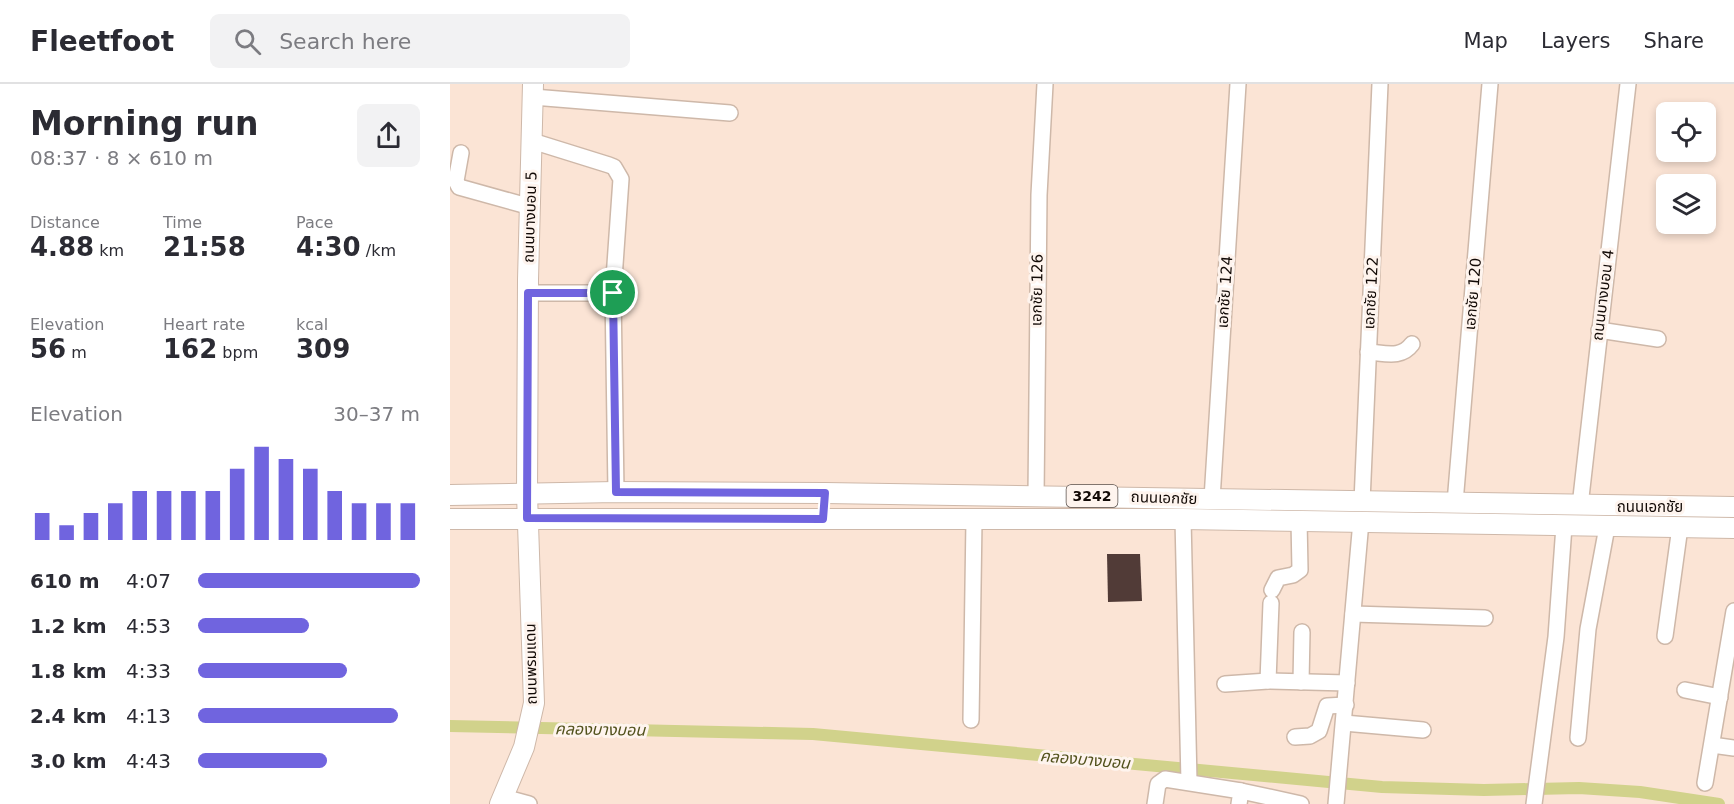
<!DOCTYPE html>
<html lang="en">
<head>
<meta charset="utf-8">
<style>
	:root { --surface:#fff; --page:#f2f2f3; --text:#2b2b33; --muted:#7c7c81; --line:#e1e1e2; --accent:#7064df }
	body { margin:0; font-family:"DejaVu Sans","Noto Sans Thai",sans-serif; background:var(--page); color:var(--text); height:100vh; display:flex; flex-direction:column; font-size:22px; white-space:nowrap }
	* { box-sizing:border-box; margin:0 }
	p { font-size:20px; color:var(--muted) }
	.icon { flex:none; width:33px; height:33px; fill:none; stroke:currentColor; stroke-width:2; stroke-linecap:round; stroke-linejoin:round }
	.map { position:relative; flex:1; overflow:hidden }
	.panel { display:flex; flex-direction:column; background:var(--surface); width:450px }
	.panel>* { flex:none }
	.fabs { position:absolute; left:1206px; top:18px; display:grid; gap:12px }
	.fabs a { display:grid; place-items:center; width:60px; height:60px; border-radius:9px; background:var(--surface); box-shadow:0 3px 9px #0003; font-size:30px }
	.pin { position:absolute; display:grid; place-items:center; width:51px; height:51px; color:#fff; margin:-26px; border:3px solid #fff; border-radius:50%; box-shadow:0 2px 6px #0007 }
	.round { display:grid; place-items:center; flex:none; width:63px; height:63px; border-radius:9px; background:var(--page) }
	.summary { display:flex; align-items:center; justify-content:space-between; height:102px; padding:0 30px }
	h1 { font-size:33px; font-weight:800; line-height:45px }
	.figures { display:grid; grid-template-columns:repeat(3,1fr); gap:9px; height:102px; padding:6px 30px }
	.figures div { display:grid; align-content:center }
	.figures b { font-size:26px; font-weight:800 }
	.figures small { font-size:16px; font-weight:400 }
	.figures p { font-size:16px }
	.chart { height:168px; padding:12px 30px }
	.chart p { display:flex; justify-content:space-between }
	.chart svg { width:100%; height:108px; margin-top:6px; stroke:var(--accent); stroke-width:6 }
	ul { padding:0 30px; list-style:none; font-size:20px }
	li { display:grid; grid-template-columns:96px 72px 1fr; align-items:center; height:45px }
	li i { height:15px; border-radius:8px; background:var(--accent) }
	header { display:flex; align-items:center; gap:36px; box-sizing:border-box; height:84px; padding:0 30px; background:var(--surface); border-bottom:2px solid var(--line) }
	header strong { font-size:28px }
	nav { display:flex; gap:33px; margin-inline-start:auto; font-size:21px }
	.search { width:420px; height:54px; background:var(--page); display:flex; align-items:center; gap:15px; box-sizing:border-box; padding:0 21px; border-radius:9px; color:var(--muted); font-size:22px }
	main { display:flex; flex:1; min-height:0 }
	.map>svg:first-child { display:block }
</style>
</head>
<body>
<header>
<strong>Fleetfoot</strong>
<div class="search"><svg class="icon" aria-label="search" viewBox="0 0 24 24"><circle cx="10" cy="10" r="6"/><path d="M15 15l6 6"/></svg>Search here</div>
<nav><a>Map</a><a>Layers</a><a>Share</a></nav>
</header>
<main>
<section class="panel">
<div class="summary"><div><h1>Morning run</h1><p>08:37 · 8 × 610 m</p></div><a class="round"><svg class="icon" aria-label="share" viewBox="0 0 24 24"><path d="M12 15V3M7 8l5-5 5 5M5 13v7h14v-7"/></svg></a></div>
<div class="figures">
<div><p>Distance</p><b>4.88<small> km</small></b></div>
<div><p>Time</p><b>21:58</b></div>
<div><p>Pace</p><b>4:30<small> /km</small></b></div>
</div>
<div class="figures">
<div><p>Elevation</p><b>56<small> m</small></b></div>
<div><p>Heart rate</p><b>162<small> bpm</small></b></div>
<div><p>kcal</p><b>309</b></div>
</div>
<div class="chart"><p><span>Elevation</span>30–37 m</p>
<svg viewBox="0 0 160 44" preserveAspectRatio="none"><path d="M5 44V33M15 44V38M25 44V33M35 44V29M45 44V24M55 44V24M65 44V24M75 44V24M85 44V15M95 44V6M105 44V11M115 44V15M125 44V24M135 44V29M145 44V29M155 44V29"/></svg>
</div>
<ul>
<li><b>610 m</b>4:07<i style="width:100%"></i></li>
<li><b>1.2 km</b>4:53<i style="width:50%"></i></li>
<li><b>1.8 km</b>4:33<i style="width:67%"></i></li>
<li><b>2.4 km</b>4:13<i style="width:90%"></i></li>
<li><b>3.0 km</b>4:43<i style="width:58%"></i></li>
</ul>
</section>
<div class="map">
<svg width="1284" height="720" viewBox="0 0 1284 720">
	<rect width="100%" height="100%" fill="#fbe4d5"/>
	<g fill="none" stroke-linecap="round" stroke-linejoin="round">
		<polyline stroke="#d1d28b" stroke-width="12" points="0,642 363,650 932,703 1034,706 1129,704 1190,708 1269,720"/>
	</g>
	<polygon fill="#513b37" points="657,470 690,470 692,517 658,518"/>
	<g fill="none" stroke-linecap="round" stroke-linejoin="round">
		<g stroke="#ceb8a9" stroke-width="18">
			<g id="minor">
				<polyline points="83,13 280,29"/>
				<polyline points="82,57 159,81 164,83 171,95 163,209 166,408"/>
				<polyline points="11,69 6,97 9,103 81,123"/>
				<polyline points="78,209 163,209"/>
				<polyline points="1149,246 1208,255"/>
				<path d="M918,268C935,269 951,275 962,260"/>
				<polyline points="586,413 589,111 595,0"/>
				<polyline points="762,415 788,0"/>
				<polyline points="912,418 930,0"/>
				<polyline points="1005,419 1040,0"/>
				<polyline points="1130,422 1178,0"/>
				<polyline points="733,435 739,698"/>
				<polyline points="822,506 828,494 843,491 850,486 849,436"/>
				<polyline points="903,530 1035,534"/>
				<polyline points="1215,552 1230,443"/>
				<polyline points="818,597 821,519"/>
				<polyline points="851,598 852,548"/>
				<polyline points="775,600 818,597 897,599"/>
				<polyline points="1235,606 1270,613"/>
				<polyline points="521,636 524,436"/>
				<polyline points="894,639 973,646"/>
				<polyline points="845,653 860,652 869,647 877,622 896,621"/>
				<polyline points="1128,654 1138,545 1157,443"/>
				<polyline points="1262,661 1284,664"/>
				<polyline points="1255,699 1284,527"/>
				<polyline points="791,707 851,720"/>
				<polyline points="53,713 79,720"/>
				<polyline points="705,720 708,700 715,695 791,707 789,720"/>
				<polyline points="886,720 911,437"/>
				<polyline points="1084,720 1106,553 1114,442"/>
			</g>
		</g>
		<g stroke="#ceb8a9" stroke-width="22">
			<g id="major">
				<polyline points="0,411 166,408 375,409 1284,423"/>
				<polyline points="0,435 733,435 1284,444"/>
				<polyline points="50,720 74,663 84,619 77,410 78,196 83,0"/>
			</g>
		</g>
		<use href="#minor" stroke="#fff" stroke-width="15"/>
		<use href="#major" stroke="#fff" stroke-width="20"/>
	</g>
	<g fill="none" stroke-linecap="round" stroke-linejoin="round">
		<g stroke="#fff" stroke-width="12">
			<polygon id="route" points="78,209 163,209 166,408 375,409 373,435 77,434"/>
		</g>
		<use href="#route" stroke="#7064df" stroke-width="8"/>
	</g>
	<g text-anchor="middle" stroke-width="6" stroke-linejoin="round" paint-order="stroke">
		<rect fill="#fef4ee" stroke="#59504c" stroke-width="1.5" x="616.5" y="401" width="51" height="22" rx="4.5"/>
		<g font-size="14" font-weight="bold" fill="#120a06">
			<text x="642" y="417">3242</text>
		</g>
		<g font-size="15" fill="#120a06" stroke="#fef4ee">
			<text transform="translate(80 133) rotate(-88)" y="5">ถนนบางบอน 5</text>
			<text transform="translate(587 206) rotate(-89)" y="5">เอกชัย 126</text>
			<text transform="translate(775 208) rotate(-86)" y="5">เอกชัย 124</text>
			<text transform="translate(921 209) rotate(-87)" y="5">เอกชัย 122</text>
			<text transform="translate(1023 210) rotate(-85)" y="5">เอกชัย 120</text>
			<text transform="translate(1153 211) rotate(-83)" y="5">ถนนบางบอน 4</text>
			<text transform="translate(714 414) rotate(2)" y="5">ถนนเอกชัย</text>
			<text x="1200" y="428">ถนนเอกชัย</text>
			<text transform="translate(81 580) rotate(-91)" y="5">ถนนพรมแดน</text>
		</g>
		<g font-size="16" font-style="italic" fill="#51511c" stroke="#fef4ee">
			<text transform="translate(150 645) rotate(1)" y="6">คลองบางบอน</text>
			<text transform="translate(635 675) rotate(5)" y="6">คลองบางบอน</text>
		</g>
	</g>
</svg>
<div class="fabs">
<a><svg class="icon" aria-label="locate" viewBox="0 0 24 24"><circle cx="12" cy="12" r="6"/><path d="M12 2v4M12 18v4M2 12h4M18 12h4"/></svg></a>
<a><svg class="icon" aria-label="layers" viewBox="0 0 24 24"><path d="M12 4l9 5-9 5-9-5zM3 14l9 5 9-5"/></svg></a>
</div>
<div class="pin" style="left:163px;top:209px;background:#1e9e55"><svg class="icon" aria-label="arrive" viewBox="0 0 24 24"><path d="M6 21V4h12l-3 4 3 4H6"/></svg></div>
</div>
</main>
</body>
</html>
